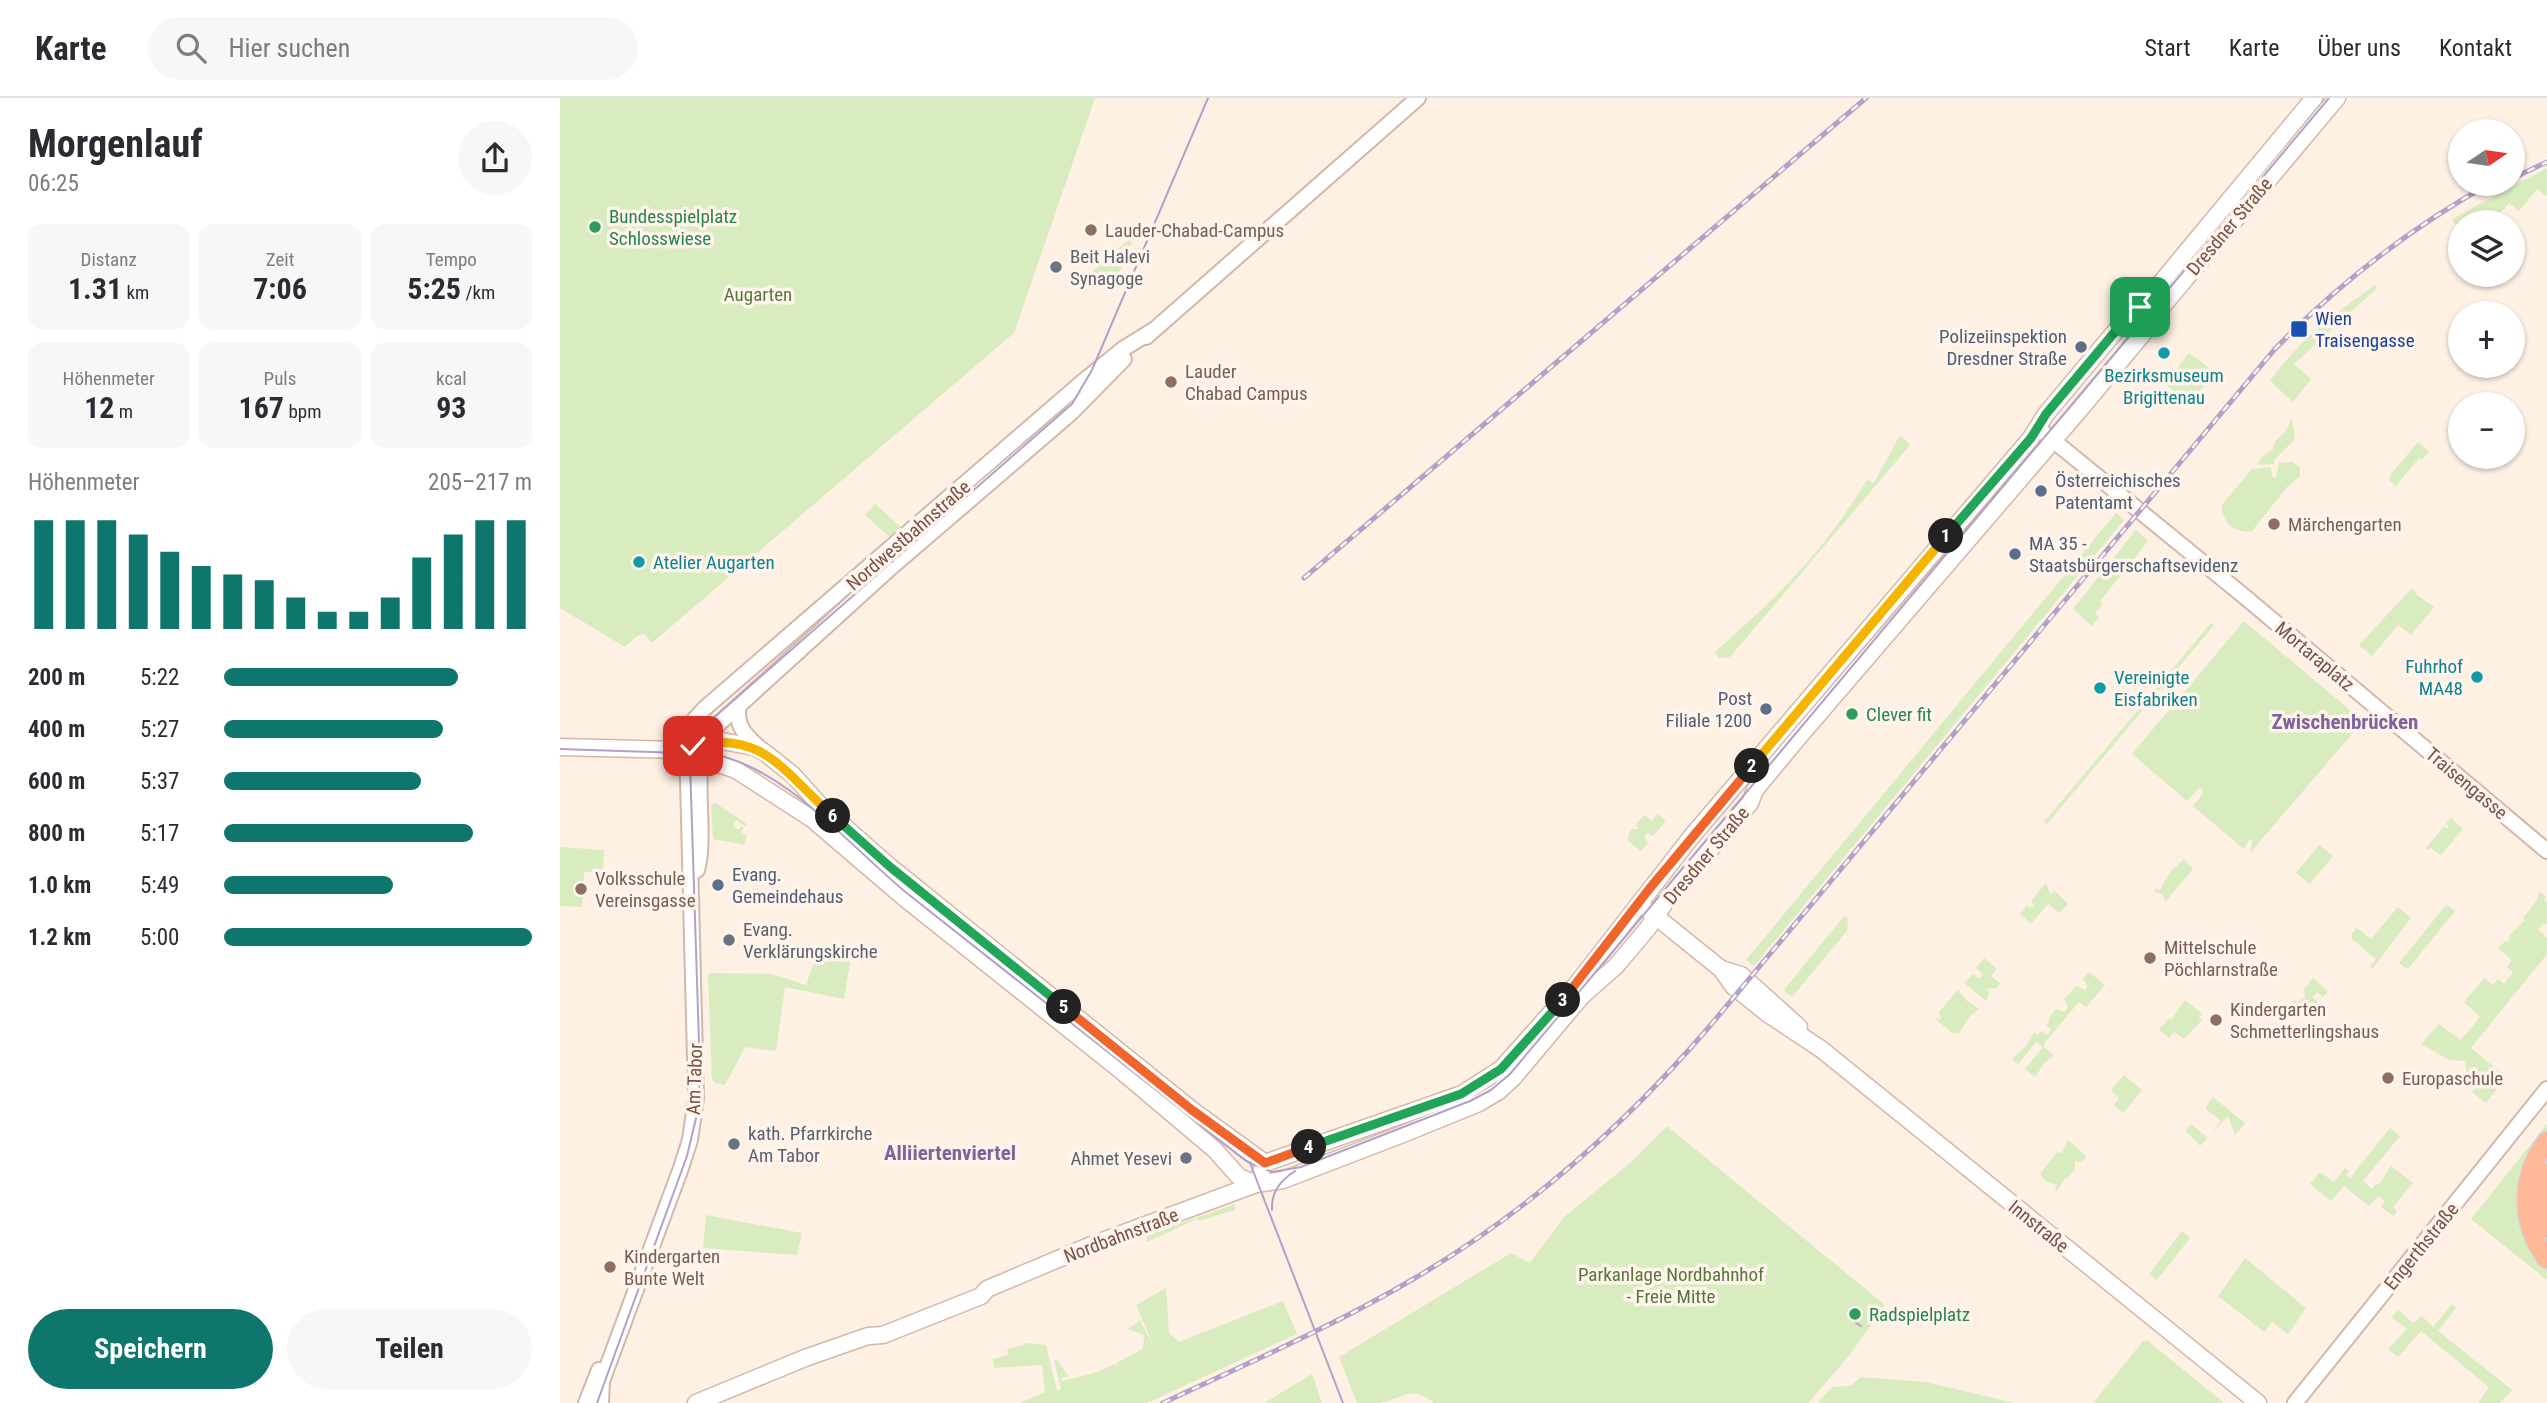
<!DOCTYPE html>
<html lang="de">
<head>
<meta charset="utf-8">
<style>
	:root { --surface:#fff; --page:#f7f7f7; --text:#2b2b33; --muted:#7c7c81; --line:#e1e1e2; --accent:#0f766e }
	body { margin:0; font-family:"Roboto Condensed",sans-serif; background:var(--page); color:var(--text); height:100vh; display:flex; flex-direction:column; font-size:26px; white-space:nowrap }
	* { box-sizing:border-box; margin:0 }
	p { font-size:23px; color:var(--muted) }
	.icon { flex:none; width:38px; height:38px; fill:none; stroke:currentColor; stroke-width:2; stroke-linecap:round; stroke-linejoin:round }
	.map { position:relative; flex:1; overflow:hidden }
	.details { display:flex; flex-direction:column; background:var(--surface); width:560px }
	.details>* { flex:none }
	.needle { width:46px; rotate:77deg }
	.buttons { position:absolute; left:1888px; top:21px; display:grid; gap:14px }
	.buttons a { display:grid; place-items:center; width:77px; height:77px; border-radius:50%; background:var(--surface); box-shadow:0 2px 5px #0004; font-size:35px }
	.pin { position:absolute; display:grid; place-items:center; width:60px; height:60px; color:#fff; margin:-30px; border-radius:14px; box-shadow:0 4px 10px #0006 }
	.km { position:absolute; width:35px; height:35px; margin:-18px; border-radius:50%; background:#222; color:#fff; font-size:19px; line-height:35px; text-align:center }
	.round { display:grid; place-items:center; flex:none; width:74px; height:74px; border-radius:37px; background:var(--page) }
	.headline { display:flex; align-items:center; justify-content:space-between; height:119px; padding:0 28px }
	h1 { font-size:38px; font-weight:700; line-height:52px }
	.metrics { display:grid; grid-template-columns:repeat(3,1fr); gap:10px; height:119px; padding:7px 28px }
	.metrics div { display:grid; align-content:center; border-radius:14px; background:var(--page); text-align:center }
	.metrics b { font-size:30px; font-weight:700 }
	.metrics small { font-size:19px; font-weight:400 }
	.metrics p { font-size:19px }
	.chart { height:196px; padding:14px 28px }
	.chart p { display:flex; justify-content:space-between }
	.chart svg { width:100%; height:126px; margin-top:7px; stroke:var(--accent); stroke-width:6 }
	.cta { display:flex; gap:14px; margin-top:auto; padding:14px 28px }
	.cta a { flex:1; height:80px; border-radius:42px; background:var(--accent); color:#fff; font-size:28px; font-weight:700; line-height:80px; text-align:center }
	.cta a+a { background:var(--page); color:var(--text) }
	ul { padding:0 28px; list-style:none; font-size:23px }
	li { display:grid; grid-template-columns:112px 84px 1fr; align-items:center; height:52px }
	li i { height:18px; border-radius:9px; background:var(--accent) }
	header { display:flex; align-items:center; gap:42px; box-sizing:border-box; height:98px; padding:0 35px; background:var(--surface); border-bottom:2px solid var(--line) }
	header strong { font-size:33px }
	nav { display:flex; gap:38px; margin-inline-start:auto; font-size:24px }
	.search { width:490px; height:63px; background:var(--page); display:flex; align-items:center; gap:18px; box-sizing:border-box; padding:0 24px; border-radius:38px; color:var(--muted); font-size:26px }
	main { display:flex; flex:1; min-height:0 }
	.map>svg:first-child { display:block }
</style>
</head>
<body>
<header>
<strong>Karte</strong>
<div class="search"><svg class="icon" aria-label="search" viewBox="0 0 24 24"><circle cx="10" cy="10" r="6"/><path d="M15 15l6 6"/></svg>Hier suchen</div>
<nav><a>Start</a><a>Karte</a><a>Über uns</a><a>Kontakt</a></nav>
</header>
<main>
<section class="details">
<div class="headline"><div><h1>Morgenlauf</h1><p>06:25</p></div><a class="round"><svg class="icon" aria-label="share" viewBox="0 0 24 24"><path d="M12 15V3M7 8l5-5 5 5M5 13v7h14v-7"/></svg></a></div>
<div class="metrics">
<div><p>Distanz</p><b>1.31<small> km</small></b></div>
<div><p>Zeit</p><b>7:06</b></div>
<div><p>Tempo</p><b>5:25<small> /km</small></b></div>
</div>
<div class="metrics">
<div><p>Höhenmeter</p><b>12<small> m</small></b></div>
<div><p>Puls</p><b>167<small> bpm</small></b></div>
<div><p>kcal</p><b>93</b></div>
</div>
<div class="chart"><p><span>Höhenmeter</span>205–217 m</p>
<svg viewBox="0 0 160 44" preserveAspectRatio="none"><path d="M5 44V6M15 44V6M25 44V6M35 44V11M45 44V17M55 44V22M65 44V25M75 44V27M85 44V33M95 44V38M105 44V38M115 44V33M125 44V19M135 44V11M145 44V6M155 44V6"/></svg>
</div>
<ul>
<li><b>200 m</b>5:22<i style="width:76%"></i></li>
<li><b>400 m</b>5:27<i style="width:71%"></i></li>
<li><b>600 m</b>5:37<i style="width:64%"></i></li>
<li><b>800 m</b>5:17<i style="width:81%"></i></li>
<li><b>1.0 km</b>5:49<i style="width:55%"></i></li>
<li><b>1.2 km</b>5:00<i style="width:100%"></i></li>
</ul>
<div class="cta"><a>Speichern</a><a>Teilen</a></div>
</section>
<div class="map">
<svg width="1987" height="1305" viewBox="0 0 1987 1305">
	<rect width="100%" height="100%" fill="#fef0e3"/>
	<g fill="#d8ecc0">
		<polygon points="0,0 535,0 454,235 92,545 85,536 77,538 65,549 0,510"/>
		<polygon points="1987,70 1987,99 1977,91 1959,113 1949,105 1933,124 1928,120 1924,124 1900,124 1898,130 1892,121"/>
		<polygon points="568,142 572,144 551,194 524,181"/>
		<path d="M1815,187L1817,190L1734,266L1751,281L1733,304L1710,283C1738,243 1777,214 1815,187Z"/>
		<polygon points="1629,255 1656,275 1629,306 1605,286"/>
		<polygon points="1732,321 1735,341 1714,362 1714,366 1697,367 1702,359 1712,352 1715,343 1725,334"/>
		<path d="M1340,337L1350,347L1170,559L1159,560L1155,555L1158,551C1221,496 1263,454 1307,382L1314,385Z"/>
		<polygon points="1858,344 1869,354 1862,362 1859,360 1836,388 1829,382 1831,376"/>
		<path d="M1733,364L1740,370V378L1728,388L1691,434C1671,433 1666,428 1661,408L1692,371L1711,369L1712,379H1716L1719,365Z"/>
		<polygon points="315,406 341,429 330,439 305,417"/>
		<polygon points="1556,415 1564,422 1194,868 1186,862"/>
		<polygon points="1576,432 1588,443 1540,503 1542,507 1535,516 1539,519 1532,528 1513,511"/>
		<polygon points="1852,490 1857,497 1874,509 1851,537 1838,527 1812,558 1799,547"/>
		<polygon points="1684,523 1803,623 1690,755 1692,742 1689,742 1684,751 1633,708 1644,694 1640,689 1627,703 1572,656"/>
		<polygon points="1651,525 1654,527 1487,726 1484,724"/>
		<polygon points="155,705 187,726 185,728 176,722 173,728 178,732 181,728 184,730 181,734 187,738 184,747 153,741 151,707"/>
		<polygon points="1098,716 1106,723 1093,738 1088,735 1084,739 1088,745 1081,753 1067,742 1071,731 1078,731 1076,726 1084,717 1092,723"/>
		<polygon points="1891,720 1903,731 1881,757 1871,750 1868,752 1866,750 1884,728 1887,731 1889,729 1886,726"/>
		<polygon points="1759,747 1773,758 1750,786 1736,775"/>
		<polygon points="0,749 44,752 43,774 24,774 22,809 0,808"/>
		<polygon points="1624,761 1633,771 1606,803 1601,796 1594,794 1596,791 1600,792 1610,774"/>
		<polygon points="1486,785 1490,796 1495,793 1508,806 1499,815 1488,806 1471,826 1460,816 1467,807 1470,810 1474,808 1471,803"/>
		<polygon points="1979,793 1986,799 1984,802 1987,804 1987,827 1984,825 1978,832 1987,839 1987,856 1911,950 1946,979 1926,1005 1912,994 1917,988 1907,981 1905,963 1889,962 1861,946 1879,926 1901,942 1920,919 1904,904 1924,880 1933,887 1938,881 1944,886 1953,874 1947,869 1952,862 1938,850 1945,843 1947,844 1950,841 1948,839 1965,822 1963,820 1977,802"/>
		<polygon points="1886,807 1895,813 1848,871 1839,865"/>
		<polygon points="1838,809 1851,820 1813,870 1810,869 1816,861 1792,841 1791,837 1797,830 1811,841"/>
		<polygon points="1284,818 1288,821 1287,833 1232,899 1224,892"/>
		<polygon points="258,853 291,859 284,901 225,889 216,953 185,949 165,987 155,985 152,982 148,878 150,875 212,876 246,887"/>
		<polygon points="1424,860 1437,871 1431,878 1440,885 1436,890 1427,891 1429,897 1426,903 1404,885 1413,876 1420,881 1423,876 1416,870"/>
		<polygon points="1529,874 1545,887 1526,909 1519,904 1485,944 1484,949 1494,958 1485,964 1475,979 1465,971 1483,949 1476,944 1458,966 1452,961 1466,948 1474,934 1478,937 1481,933 1487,937 1491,932 1486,927 1490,922 1488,921 1496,911 1505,914 1508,909 1504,901 1516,888 1525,892 1528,888 1523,881"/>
		<polygon points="1753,880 1768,893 1763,899 1757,894 1752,899 1759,905 1746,920 1742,913 1731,907 1734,902 1737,904 1745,899 1744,891"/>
		<polygon points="1398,892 1407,903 1419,911 1410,918 1399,935 1392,935 1374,920 1381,921 1379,914"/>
		<polygon points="1625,902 1642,916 1639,920 1642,922 1624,941 1614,934 1609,940 1599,932 1608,921 1611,922"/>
		<polygon points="1564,977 1582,992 1563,1015 1554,1007 1559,1000 1551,992"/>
		<polygon points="1653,999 1685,1025 1675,1037 1668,1018 1640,1048 1625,1032 1631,1026 1648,1040 1661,1023 1645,1010"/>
		<polygon points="1987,1026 1987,1182 1911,1121"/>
		<path d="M1107,1028L1325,1207L1289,1258L1248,1305H874C850,1286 843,1301 820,1305C813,1305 804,1305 797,1305L779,1259L951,1155L970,1165L1004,1119L1070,1065Z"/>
		<polygon points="1830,1030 1840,1038 1803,1083 1812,1091 1816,1086 1819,1087 1831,1068 1853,1085 1833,1109 1837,1113 1834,1118 1821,1109 1825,1103 1818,1098 1809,1108 1784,1088 1771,1103 1750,1086 1760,1074 1774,1084 1785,1070 1789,1073 1786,1077 1790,1080"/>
		<polygon points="1508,1042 1526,1058 1522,1064 1515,1063 1515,1072 1507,1081 1505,1080 1497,1093 1495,1091 1497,1087 1487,1084 1480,1076 1497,1054 1502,1055"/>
		<polygon points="675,1106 675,1112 639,1123 637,1121 587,1144 587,1137"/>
		<polygon points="146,1117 242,1135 237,1157 143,1150"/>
		<polygon points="1622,1133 1630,1140 1597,1182 1589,1176"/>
		<polygon points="1685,1160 1746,1210 1728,1236 1712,1224 1704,1234 1658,1198"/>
		<polygon points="606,1190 609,1235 619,1244 723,1203 737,1236 587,1305 460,1305 485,1294 482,1267 434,1270 433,1261 448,1257 447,1252 468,1245 486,1247 497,1293 501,1291 494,1263 497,1261 508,1278 502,1280 503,1283 537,1274 554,1266 556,1269 556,1265 583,1251 584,1237 568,1231 580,1222 596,1253 576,1207"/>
		<polygon points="1892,1206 1896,1210 1878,1233 1952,1292 1940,1305 1918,1305 1929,1289 1861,1233 1838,1259 1828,1251 1847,1231 1832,1219 1838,1212 1853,1225 1862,1218 1873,1229"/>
		<polygon points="1583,1243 1588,1243 1664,1305 1533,1305"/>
		<polygon points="752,1276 762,1305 704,1305"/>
		<polygon points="1301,1279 1366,1284 1454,1305 1258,1305 1272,1289 1290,1288"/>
	</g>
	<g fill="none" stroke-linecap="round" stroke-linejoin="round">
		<g stroke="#d2b8ab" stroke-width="18">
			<g id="tertiary">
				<polyline points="586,239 858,0"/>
				<polyline points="1478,330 1685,499 1987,753"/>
				<path d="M179,608C174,629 189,641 203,653"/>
				<path d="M137,772C148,733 128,662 152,632L327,473L511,315L564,261"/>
				<polyline points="26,1305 39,1272"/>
				<polyline points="41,1305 42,1283 121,1070 130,1042 136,1000 128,681 126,665 118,652 123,634 145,610 520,286 563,251 592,233"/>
				<polyline points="1735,1305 1987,991"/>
			</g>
		</g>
		<g stroke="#d5b7a8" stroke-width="19">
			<g id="secondary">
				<polyline points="0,649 118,652 162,643 194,649 204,654 233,677 259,706 329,768 632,1012 705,1065"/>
				<polyline points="118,652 176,672 252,721 342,798 559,971 655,1052 679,1079 696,1086"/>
				<polyline points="1089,813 1161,871 1173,888 1208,916 1261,951 1698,1305"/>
				<polyline points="1161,871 1181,877 1239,929"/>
				<polyline points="696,1086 705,1065 902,996 941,971 1016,887 1132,738 1471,340 1486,316 1564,223 1584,205 1754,0"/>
				<polyline points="136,1305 245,1260 308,1238 323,1237 421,1198 427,1191 529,1148 696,1086 723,1082 843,1036 919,1005 939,993 953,980 1021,899 1056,868 1088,830 1106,803 1190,705 1195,692 1233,646 1522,309 1582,237 1596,216 1777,0"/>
			</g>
		</g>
		<g stroke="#d9cfcb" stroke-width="21">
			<g id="trunk">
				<path d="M1987,1043C1960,1079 1960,1125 1987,1161"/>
				<polyline points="1987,1075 1982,1102 1987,1130"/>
			</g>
		</g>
		<use href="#tertiary" stroke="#fff" stroke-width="14"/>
		<use href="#secondary" stroke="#fff" stroke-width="16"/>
		<use href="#trunk" stroke="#feb898" stroke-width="18"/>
		<g stroke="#b1a1c8" stroke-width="2">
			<path d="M0,651L152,656C227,670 290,749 348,796C460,885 573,973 686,1063L712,1074L741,1069L910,1003L931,992L950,976L1769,0"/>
			<polyline points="690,1065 783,1305"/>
			<path d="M712,1112C711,1094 720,1083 735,1073"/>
			<polyline points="1296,1225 1301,1228"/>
			<polyline points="37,1305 127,1058 138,1012 140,976 130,665 135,642 150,623 512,306 532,272 648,0"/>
		</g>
		<g stroke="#b1a1c8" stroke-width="5">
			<g id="rail">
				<polyline points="1953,80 1987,64"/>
				<polyline points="744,480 1306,0"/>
				<path d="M603,1305C688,1265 774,1228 855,1180C967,1114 1064,1028 1149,929L1714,252C1778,186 1849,131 1929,86"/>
			</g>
		</g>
		<use href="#rail" stroke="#fff4eb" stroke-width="2.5" stroke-dasharray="8" stroke-linecap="butt"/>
	</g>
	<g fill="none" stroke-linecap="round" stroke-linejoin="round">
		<g stroke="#fff" stroke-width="14">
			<polyline id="split-1" points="1386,438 1471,340 1486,316 1564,223 1580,209"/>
		</g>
		<g stroke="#fff" stroke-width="14">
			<polyline id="split-2" points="1192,668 1386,438"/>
		</g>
		<g stroke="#fff" stroke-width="14">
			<polyline id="split-3" points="1003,902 1090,790 1192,668"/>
		</g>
		<g stroke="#fff" stroke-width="14">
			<polyline id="split-4" points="749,1049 901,996 941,971 1003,902"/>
		</g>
		<g stroke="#fff" stroke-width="14">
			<polyline id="split-5" points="504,909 632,1012 705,1065 749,1049"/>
		</g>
		<g stroke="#fff" stroke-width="14">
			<polyline id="split-6" points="273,718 329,768 504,909"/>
		</g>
		<g stroke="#fff" stroke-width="14">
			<path id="split-7" d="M133,648C204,631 226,677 273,718"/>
		</g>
		<use href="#split-1" stroke="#22a559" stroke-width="9"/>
		<use href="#split-2" stroke="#f5b400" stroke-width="9"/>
		<use href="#split-3" stroke="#f0652b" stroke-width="9"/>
		<use href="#split-4" stroke="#22a559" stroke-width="9"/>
		<use href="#split-5" stroke="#f0652b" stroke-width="9"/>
		<use href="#split-6" stroke="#22a559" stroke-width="9"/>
		<use href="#split-7" stroke="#f5b400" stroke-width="9"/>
	</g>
	<g fill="#2e9e5b" stroke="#fff4eb" stroke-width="2.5">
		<circle cx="35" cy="129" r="7"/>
		<circle cx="1292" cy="616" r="7"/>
		<circle cx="1295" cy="1216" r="7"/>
	</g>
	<g fill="#8d6e63" stroke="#fff4eb" stroke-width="2.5">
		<circle cx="531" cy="132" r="7"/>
		<circle cx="611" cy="284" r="7"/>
		<circle cx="1714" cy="426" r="7"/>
		<circle cx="21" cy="791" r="7"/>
		<circle cx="1590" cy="860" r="7"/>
		<circle cx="1656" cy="922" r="7"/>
		<circle cx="1828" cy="980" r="7"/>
		<circle cx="50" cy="1169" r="7"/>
	</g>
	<g fill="#6b7280" stroke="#fff4eb" stroke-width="2.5">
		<circle cx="496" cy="169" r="7"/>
		<circle cx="169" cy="842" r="7"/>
		<circle cx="174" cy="1046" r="7"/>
		<circle cx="626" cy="1060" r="7"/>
	</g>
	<rect fill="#1a4fb4" stroke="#fff4eb" stroke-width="2.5" x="1730" y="222" width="18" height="18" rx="3.5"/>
	<g fill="#5c6f8a" stroke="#fff4eb" stroke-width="2.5">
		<circle cx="1521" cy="249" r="7"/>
		<circle cx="1481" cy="393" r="7"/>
		<circle cx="1455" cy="456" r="7"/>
		<circle cx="1206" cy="611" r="7"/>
		<circle cx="158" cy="787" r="7"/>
	</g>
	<g fill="#0f9aa8" stroke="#fff4eb" stroke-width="2.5">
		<circle cx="1604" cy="255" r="7"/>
		<circle cx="79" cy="464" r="7"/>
		<circle cx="1917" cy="579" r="7"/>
		<circle cx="1540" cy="590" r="7"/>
	</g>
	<g text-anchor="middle" stroke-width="7" stroke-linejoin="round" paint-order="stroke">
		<g font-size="19" fill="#27864d" stroke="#fff4eb" text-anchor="start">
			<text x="49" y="125">Bundesspielplatz<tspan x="49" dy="22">Schlosswiese</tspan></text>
			<text x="1306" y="623">Clever fit</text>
			<text x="1309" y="1223">Radspielplatz</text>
		</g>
		<g font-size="19" fill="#785247" stroke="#fff4eb">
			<text transform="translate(1669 128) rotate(-50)" y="7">Dresdner Straße</text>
			<text transform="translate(348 437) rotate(-41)" y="7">Nordwestbahnstraße</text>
			<text transform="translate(1755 558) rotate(40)" y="7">Mortaraplatz</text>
			<text transform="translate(1907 685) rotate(40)" y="7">Traisengasse</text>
			<text transform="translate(1146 757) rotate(-50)" y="7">Dresdner Straße</text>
			<text transform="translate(134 981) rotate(-88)" y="7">Am Tabor</text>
			<text transform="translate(1479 1128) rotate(39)" y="7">Innstraße</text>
			<text transform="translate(561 1137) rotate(-21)" y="7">Nordbahnstraße</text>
			<text transform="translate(1861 1148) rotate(-51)" y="7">Engerthstraße</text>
		</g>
		<g font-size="19" fill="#785e54" stroke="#fff4eb" text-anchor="start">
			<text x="545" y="139">Lauder-Chabad-Campus</text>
			<text x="625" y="280">Lauder<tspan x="625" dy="22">Chabad Campus</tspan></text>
			<text x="1728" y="433">Märchengarten</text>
			<text x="35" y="787">Volksschule<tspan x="35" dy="22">Vereinsgasse</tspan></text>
			<text x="1604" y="856">Mittelschule<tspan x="1604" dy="22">Pöchlarnstraße</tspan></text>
			<text x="1670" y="918">Kindergarten<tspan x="1670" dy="22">Schmetterlingshaus</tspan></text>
			<text x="1842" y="987">Europaschule</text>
			<text x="64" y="1165">Kindergarten<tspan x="64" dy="22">Bunte Welt</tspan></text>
		</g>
		<g font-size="19" fill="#5b616d" stroke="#fff4eb" text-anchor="start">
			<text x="510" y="165">Beit Halevi<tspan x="510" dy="22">Synagoge</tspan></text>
			<text x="183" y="838">Evang.<tspan x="183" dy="22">Verklärungskirche</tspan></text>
			<text x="188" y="1042">kath. Pfarrkirche<tspan x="188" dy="22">Am Tabor</tspan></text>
			<text x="612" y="1067" text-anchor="end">Ahmet Yesevi</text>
		</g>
		<g font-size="19" fill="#55793c" stroke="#fff4eb">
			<text x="198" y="203">Augarten</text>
			<text x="1111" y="1183">Parkanlage Nordbahnhof<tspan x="1111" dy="22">- Freie Mitte</tspan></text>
		</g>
		<g font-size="19" fill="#164399" stroke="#fff4eb" text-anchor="start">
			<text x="1755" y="227">Wien<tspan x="1755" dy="22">Traisengasse</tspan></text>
		</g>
		<g font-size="19" fill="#4e5e75" stroke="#fff4eb" text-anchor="start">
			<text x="1507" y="245" text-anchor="end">Polizeiinspektion<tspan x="1507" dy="22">Dresdner Straße</tspan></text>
			<text x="1495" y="389">Österreichisches<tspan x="1495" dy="22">Patentamt</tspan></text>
			<text x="1469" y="452">MA 35 -<tspan x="1469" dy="22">Staatsbürgerschaftsevidenz</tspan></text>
			<text x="1192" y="607" text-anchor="end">Post<tspan x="1192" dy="22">Filiale 1200</tspan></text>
			<text x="172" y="783">Evang.<tspan x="172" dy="22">Gemeindehaus</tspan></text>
		</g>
		<g font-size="19" fill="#0d838f" stroke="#fff4eb" text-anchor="start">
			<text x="1604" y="284" text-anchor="middle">Bezirksmuseum<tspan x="1604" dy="22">Brigittenau</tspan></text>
			<text x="93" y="471">Atelier Augarten</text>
			<text x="1903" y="575" text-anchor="end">Fuhrhof<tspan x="1903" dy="22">MA48</tspan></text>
			<text x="1554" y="586">Vereinigte<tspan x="1554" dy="22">Eisfabriken</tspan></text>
		</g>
		<g font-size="21" font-weight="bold" fill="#81629c" stroke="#fff4eb">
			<text x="1785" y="631">Zwischenbrücken</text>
			<text x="390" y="1062">Alliiertenviertel</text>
		</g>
	</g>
</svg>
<div class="buttons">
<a><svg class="needle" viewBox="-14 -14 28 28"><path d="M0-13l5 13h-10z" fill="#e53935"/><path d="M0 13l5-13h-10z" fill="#7c7c81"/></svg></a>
<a><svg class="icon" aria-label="layers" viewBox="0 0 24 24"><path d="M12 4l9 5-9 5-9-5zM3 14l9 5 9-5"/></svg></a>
<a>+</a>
<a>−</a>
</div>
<div class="pin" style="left:1580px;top:209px;background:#1e9e55"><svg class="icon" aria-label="arrive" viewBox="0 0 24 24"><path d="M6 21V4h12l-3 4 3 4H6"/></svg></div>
<div class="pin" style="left:133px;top:648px;background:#d93025"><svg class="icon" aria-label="check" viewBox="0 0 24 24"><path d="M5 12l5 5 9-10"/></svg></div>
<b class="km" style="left:1386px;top:438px">1</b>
<b class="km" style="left:1192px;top:668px">2</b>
<b class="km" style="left:1003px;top:902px">3</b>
<b class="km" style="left:749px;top:1049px">4</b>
<b class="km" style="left:504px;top:909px">5</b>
<b class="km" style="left:273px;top:718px">6</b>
</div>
</main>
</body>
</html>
